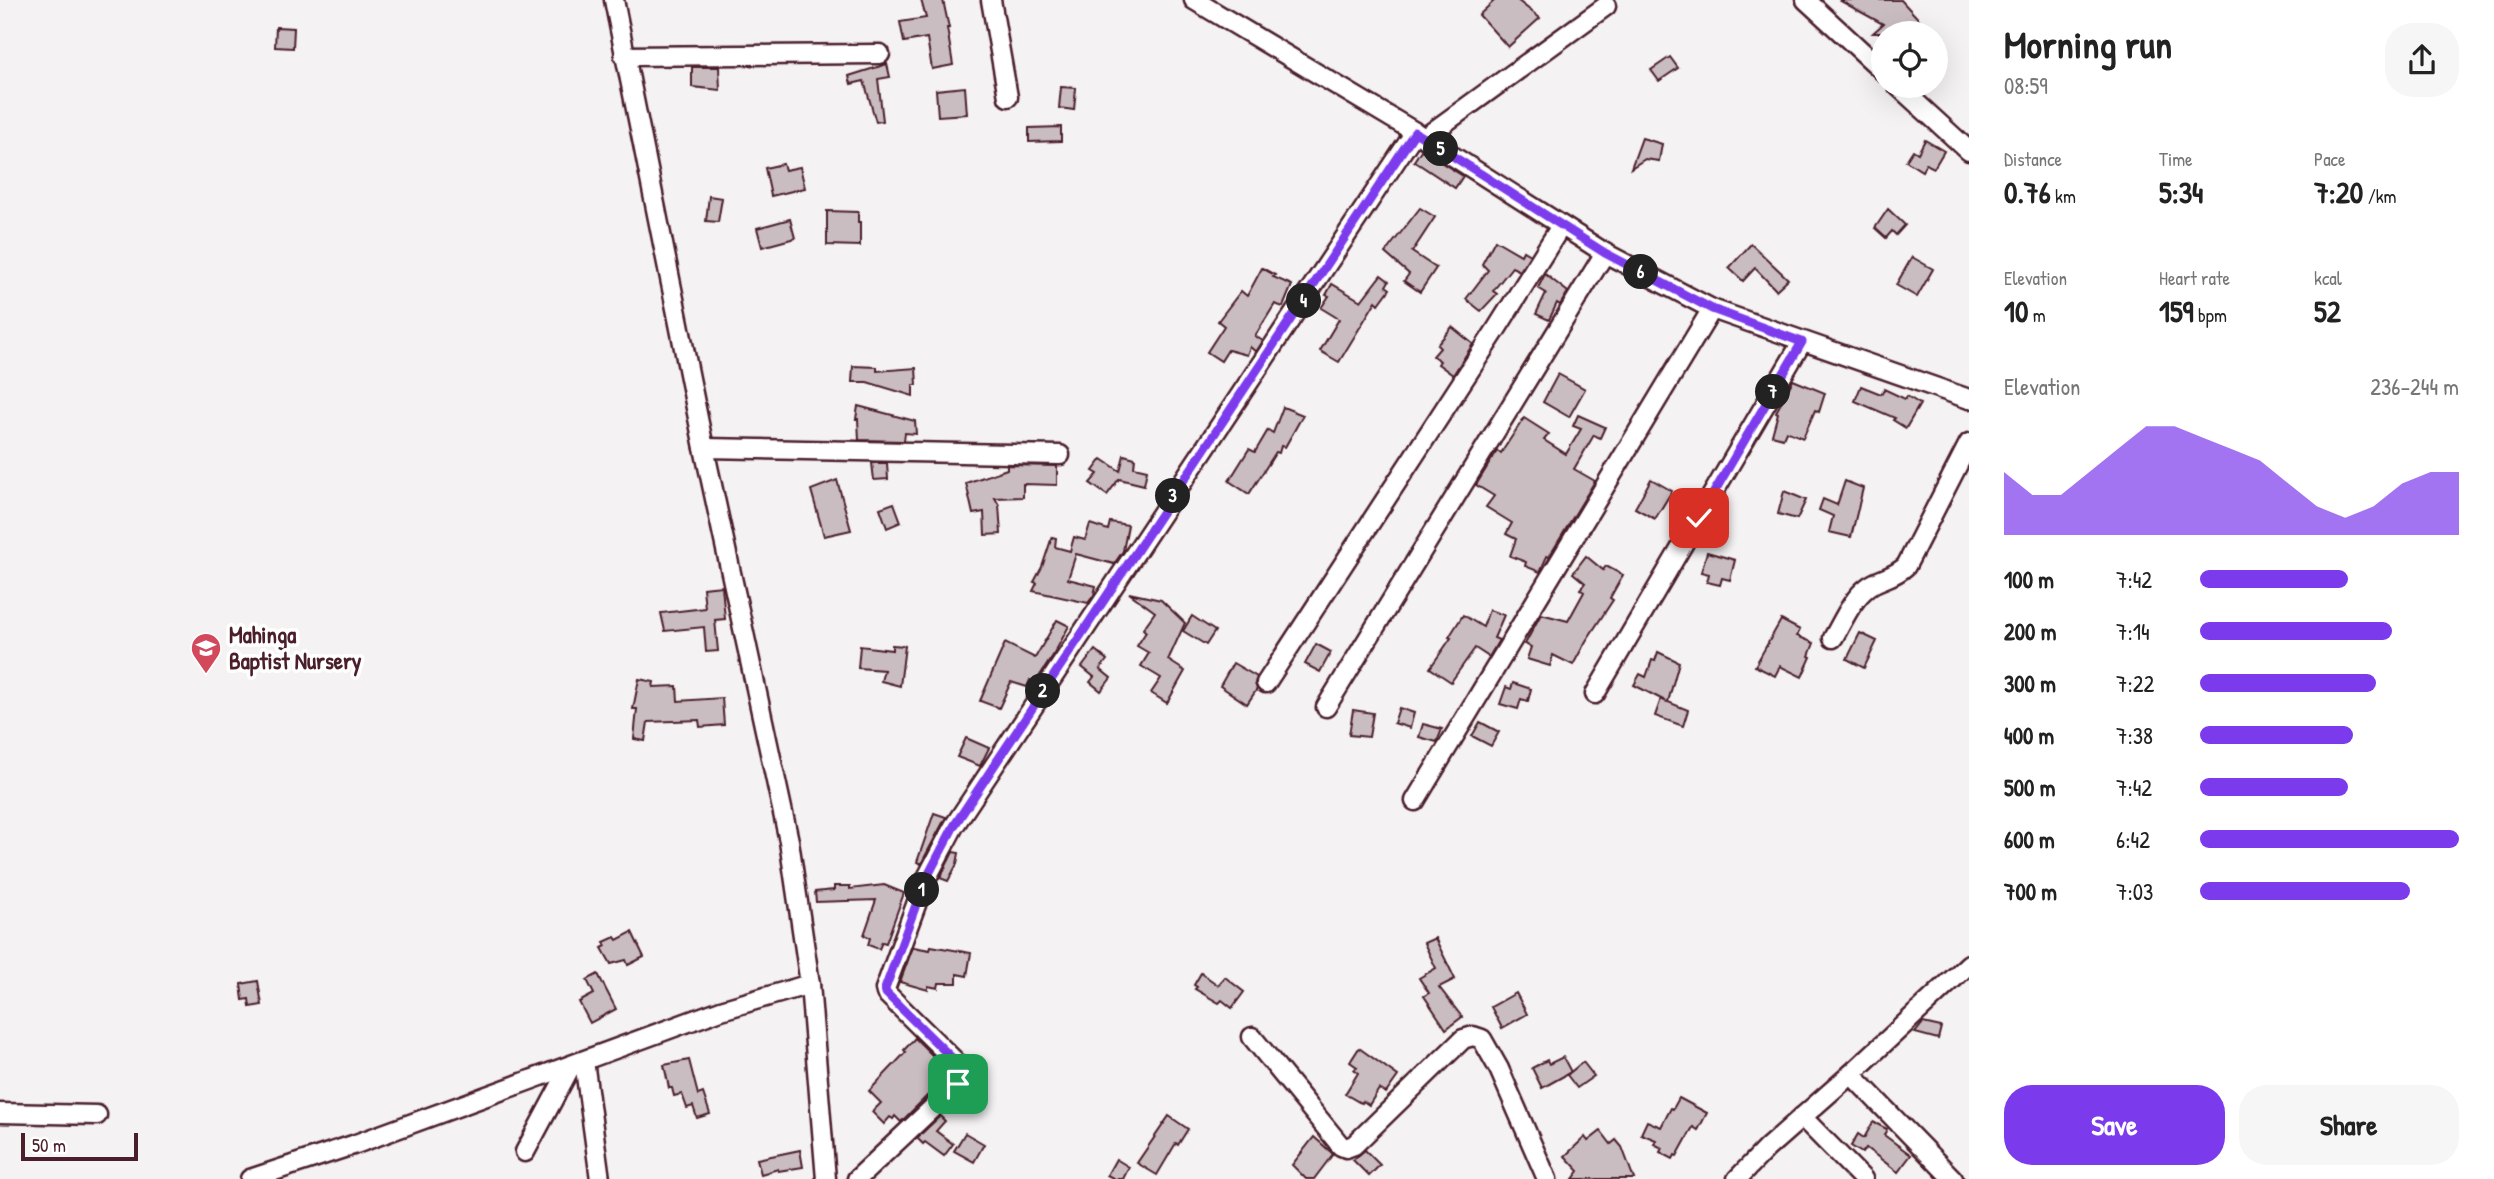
<!DOCTYPE html>
<html lang="en">
<head>
<meta charset="utf-8">
<style>
	:root { --surface:#fff; --page:#f6f6f6; --text:#222; --muted:#767676; --accent:#7c3aed }
	body { margin:0; font-family:"Patrick Hand",sans-serif; background:var(--page); color:var(--text); height:100vh; display:flex; flex-direction:column; font-size:26px; white-space:nowrap }
	* { box-sizing:border-box; margin:0 }
	p { font-size:23px; color:var(--muted) }
	.icon { flex:none; width:38px; height:38px; fill:none; stroke:currentColor; stroke-width:2; stroke-linecap:round; stroke-linejoin:round }
	.map { position:relative; flex:1; overflow:hidden }
	.sheet { display:flex; flex-direction:column; background:var(--surface); width:525px }
	.sheet>* { flex:none }
	.fabs { position:absolute; left:1871px; top:21px; display:grid; gap:14px }
	.fabs a { display:grid; place-items:center; width:77px; height:77px; border-radius:50%; background:var(--surface); box-shadow:0 7px 28px #0002; font-size:35px }
	.scale { position:absolute; left:21px; bottom:18px; width:117px; box-sizing:border-box; padding-left:7px; border:4px solid #4a1f2b; border-top:0; font-size:19px; line-height:24px; white-space:nowrap; color:#4a1f2b; -webkit-text-stroke:5px #fff; paint-order:stroke }
	.pin { position:absolute; display:grid; place-items:center; width:60px; height:60px; color:#fff; margin:-30px; border-radius:14px; box-shadow:0 4px 10px #0006 }
	.km { position:absolute; width:35px; height:35px; margin:-18px; border-radius:50%; background:#222; color:#fff; font-size:19px; line-height:35px; text-align:center }
	.round { display:grid; place-items:center; flex:none; width:74px; height:74px; border-radius:28px; background:var(--page) }
	.overview { display:flex; align-items:center; justify-content:space-between; height:119px; padding:0 35px }
	h1 { font-size:38px; font-weight:700; line-height:52px }
	.figures { display:grid; grid-template-columns:repeat(3,1fr); gap:10px; height:119px; padding:7px 35px }
	.figures div { display:grid; align-content:center }
	.figures b { font-size:30px; font-weight:700 }
	.figures small { font-size:19px; font-weight:400 }
	.figures p { font-size:19px }
	.chart { height:196px; padding:14px 35px }
	.chart p { display:flex; justify-content:space-between }
	.chart svg { width:100%; height:126px; margin-top:7px; fill:var(--accent); opacity:.7 }
	.action { display:flex; gap:14px; margin-top:auto; padding:14px 35px }
	.action a { flex:1; height:80px; border-radius:28px; background:var(--accent); color:#fff; font-size:28px; font-weight:700; line-height:80px; text-align:center }
	.action a+a { background:var(--page); color:var(--text) }
	ul { padding:0 35px; list-style:none; font-size:23px }
	li { display:grid; grid-template-columns:112px 84px 1fr; align-items:center; height:52px }
	li i { height:18px; border-radius:9px; background:var(--accent) }
	main { display:flex; flex:1; min-height:0 }
	.map>svg:first-child { display:block }
</style>
</head>
<body>
<main>
<div class="map">
<svg width="1969" height="1179" viewBox="0 0 1969 1179">
	<rect width="100%" height="100%" fill="#f4f2f2"/>
	<filter id="ink" filterUnits="userSpaceOnUse"><feTurbulence type="fractalNoise" baseFrequency=".0143" numOctaves="2"/><feDisplacementMap in="SourceGraphic" scale="14" xChannelSelector="R" yChannelSelector="G"/><feConvolveMatrix kernelMatrix="1 2 1 2 8 2 1 2 1" color-interpolation-filters="sRGB"/></filter>
	<g filter="url(#ink)">
		<g fill="#cabdc1" stroke="#4a1f2b" stroke-width="2">
			<polygon points="921,0 943,0 949,28 947,28 953,65 932,69 927,38 904,42 900,22 926,18"/>
			<polygon points="1495,0 1517,0 1540,18 1508,47 1479,15"/>
			<polygon points="1839,0 1901,0 1924,25 1916,33 1873,33 1883,24"/>
			<polygon points="276,27 294,28 293,48 275,47"/>
			<polygon points="1670,57 1678,68 1659,81 1651,70"/>
			<polygon points="887,64 890,77 878,79 883,121 876,122 864,81 851,84 849,76"/>
			<polygon points="692,67 719,67 720,90 692,87"/>
			<polygon points="965,87 967,114 938,116 936,90"/>
			<polygon points="1061,87 1076,88 1074,110 1059,108"/>
			<polygon points="1061,127 1061,141 1029,142 1029,128"/>
			<polygon points="1642,138 1662,144 1659,161 1645,159 1631,168"/>
			<polygon points="1925,140 1944,151 1934,168 1926,164 1922,171 1906,161 1913,150 1918,153"/>
			<polygon points="1421,150 1463,176 1455,188 1414,161"/>
			<polygon points="783,164 785,170 800,167 805,188 771,196 765,168"/>
			<polygon points="709,196 722,198 718,222 706,221"/>
			<polygon points="1420,208 1435,217 1412,252 1436,268 1420,292 1404,281 1409,274 1385,253"/>
			<polygon points="1888,209 1905,225 1896,235 1892,231 1886,238 1875,228"/>
			<polygon points="827,211 858,212 858,222 860,222 860,246 827,245"/>
			<polygon points="790,219 795,238 762,247 757,228"/>
			<polygon points="1495,240 1521,255 1523,251 1530,255 1520,271 1512,267 1493,291 1497,294 1481,311 1466,299 1488,270 1482,264"/>
			<polygon points="1751,244 1788,279 1776,290 1755,268 1743,281 1729,268"/>
			<polygon points="1912,257 1933,269 1917,297 1896,285"/>
			<polygon points="1262,268 1275,275 1273,277 1292,285 1283,307 1275,304 1255,336 1263,341 1256,352 1250,347 1247,355 1228,350 1221,361 1207,352 1224,326 1218,321 1241,291 1247,296"/>
			<polygon points="1545,274 1568,292 1560,305 1557,303 1549,320 1536,314 1546,293 1538,288"/>
			<polygon points="1381,275 1389,281 1386,286 1390,289 1379,304 1376,301 1339,362 1320,351 1339,319 1321,308 1329,296 1326,295 1332,284 1361,301"/>
			<polygon points="1452,327 1473,344 1453,375 1438,364 1440,361 1433,356 1440,348 1437,345"/>
			<polygon points="853,366 877,367 877,371 916,368 917,385 913,385 913,396 867,382 852,382"/>
			<polygon points="1558,374 1585,389 1569,417 1543,402"/>
			<polygon points="1793,380 1825,393 1819,412 1815,410 1803,438 1786,431 1783,438 1772,435 1778,413 1776,412"/>
			<polygon points="1861,386 1881,394 1884,389 1905,399 1907,396 1920,404 1906,428 1893,420 1895,418 1855,401"/>
			<polygon points="858,406 915,421 916,434 905,433 904,441 859,440 858,419 856,419"/>
			<polygon points="1283,407 1303,415 1285,447 1281,446 1279,453 1276,452 1249,494 1229,481 1249,449 1255,452 1268,430 1273,433"/>
			<polygon points="1578,415 1605,427 1600,438 1594,435 1574,469 1595,481 1549,557 1547,556 1540,572 1525,566 1526,562 1510,556 1516,539 1506,534 1512,523 1486,507 1494,496 1476,485 1497,451 1501,453 1524,418 1549,434 1544,440 1566,454 1581,429 1573,426"/>
			<polygon points="1124,455 1135,458 1134,467 1147,470 1144,485 1119,479 1107,495 1090,483 1098,474 1093,471 1102,459 1120,471"/>
			<polygon points="872,463 887,463 888,479 874,480"/>
			<polygon points="1007,465 1057,466 1057,485 1023,484 1023,497 995,498 999,505 1001,534 985,535 984,512 973,514 966,483 1007,469"/>
			<polygon points="1651,479 1672,491 1655,519 1635,508"/>
			<polygon points="837,480 851,530 824,536 811,490"/>
			<polygon points="1845,481 1863,488 1851,537 1829,532 1833,516 1819,510 1823,499 1837,505"/>
			<polygon points="1784,491 1806,500 1797,519 1778,514"/>
			<polygon points="894,503 901,522 887,528 880,508"/>
			<polygon points="1110,522 1128,525 1123,551 1114,564 1076,554 1068,579 1096,586 1094,595 1088,603 1033,591 1037,583 1034,582 1042,567 1052,537 1056,538 1055,547 1070,551 1074,537 1085,540 1090,524 1108,530"/>
			<polygon points="1707,552 1735,560 1730,580 1722,578 1720,585 1707,582 1709,574 1701,572"/>
			<polygon points="1586,556 1603,570 1606,566 1623,575 1610,598 1613,600 1586,641 1573,665 1553,655 1550,666 1527,659 1531,647 1525,644 1541,614 1568,621 1584,592 1580,589 1585,583 1573,573"/>
			<polygon points="722,586 725,619 715,620 718,651 706,652 704,627 665,631 661,613 705,608 703,588"/>
			<polygon points="1129,593 1161,600 1185,623 1168,660 1185,671 1167,703 1151,693 1161,678 1141,666 1149,653 1137,646 1146,632 1143,629 1155,612"/>
			<polygon points="1489,610 1504,615 1494,638 1499,640 1489,657 1475,648 1451,682 1430,668 1451,638 1449,637 1463,615 1483,627"/>
			<polygon points="1192,616 1215,631 1206,645 1183,631"/>
			<polygon points="1057,620 1069,626 1054,654 1035,683 1030,680 1027,687 1011,682 999,708 980,701 1005,643 1035,658"/>
			<polygon points="1781,620 1800,630 1797,636 1814,643 1809,656 1811,657 1802,677 1780,666 1775,676 1755,666"/>
			<polygon points="1860,633 1877,641 1864,668 1847,659"/>
			<polygon points="1316,644 1331,652 1320,672 1305,664"/>
			<polygon points="892,645 905,646 900,686 881,681 884,670 858,668 860,646 892,650"/>
			<polygon points="1095,650 1107,660 1100,669 1111,678 1101,691 1090,682 1094,677 1082,667"/>
			<polygon points="1658,652 1679,662 1668,702 1688,710 1683,726 1655,716 1661,699 1667,702 1634,685 1640,674 1646,677 1652,660 1655,661"/>
			<polygon points="1233,663 1257,677 1255,683 1257,689 1247,704 1220,686"/>
			<polygon points="639,679 654,682 653,687 677,686 678,701 722,698 724,725 700,727 699,720 648,722 645,741 634,739 637,709 633,709"/>
			<polygon points="1513,683 1531,689 1528,701 1521,699 1518,709 1500,704 1506,687 1511,689"/>
			<polygon points="1399,708 1414,713 1410,728 1394,723"/>
			<polygon points="1353,710 1373,713 1369,737 1349,735"/>
			<polygon points="1480,722 1499,732 1491,746 1472,736"/>
			<polygon points="1423,724 1442,729 1437,742 1419,737"/>
			<polygon points="966,738 989,748 980,766 957,757"/>
			<polygon points="934,813 946,817 921,864 917,862"/>
			<polygon points="953,852 959,853 957,864 948,881 940,878"/>
			<polygon points="884,885 904,893 886,943 882,942 879,949 868,945 870,938 864,935 876,900 816,902 815,892 834,890 834,886 850,886 850,889"/>
			<polygon points="632,932 644,957 628,965 626,960 611,964 602,948 606,946 604,942 615,937 617,940"/>
			<polygon points="1435,938 1455,979 1439,987 1462,1017 1446,1029 1424,996 1429,993 1419,978 1436,968 1424,943"/>
			<polygon points="931,946 971,953 967,976 957,974 957,983 939,983 938,988 928,986 928,990 900,982 913,947 930,950"/>
			<polygon points="1201,973 1218,985 1225,977 1244,992 1232,1008 1222,1000 1219,1003 1195,989 1197,987 1194,985"/>
			<polygon points="598,974 616,1009 590,1023 579,1002 594,994 587,980"/>
			<polygon points="258,981 262,1005 250,1007 249,999 243,1000 241,984"/>
			<polygon points="1516,993 1527,1014 1502,1028 1491,1007"/>
			<polygon points="1923,1023 1941,1027 1938,1039 1915,1033"/>
			<polygon points="915,1038 950,1073 901,1122 895,1116 893,1119 890,1117 884,1124 872,1112 881,1103 869,1091 906,1052 904,1050"/>
			<polygon points="1359,1048 1398,1076 1386,1093 1379,1089 1369,1105 1363,1101 1362,1103 1359,1102 1345,1094 1358,1073 1354,1070 1357,1067 1350,1062"/>
			<polygon points="1563,1057 1571,1072 1542,1088 1532,1068 1547,1060 1549,1064"/>
			<polygon points="689,1060 698,1095 703,1093 710,1114 697,1118 693,1106 687,1108 682,1094 674,1096 672,1088 669,1088 664,1065"/>
			<polygon points="1583,1062 1594,1076 1577,1088 1567,1075"/>
			<polygon points="1679,1098 1707,1113 1698,1130 1693,1127 1677,1156 1675,1155 1673,1159 1660,1152 1662,1148 1654,1144 1656,1140 1641,1134 1647,1121 1661,1127 1671,1108 1673,1109"/>
			<polygon points="940,1116 945,1121 936,1131 953,1144 944,1156 925,1142 923,1144 917,1138"/>
			<polygon points="1169,1116 1188,1129 1178,1145 1176,1143 1157,1175 1137,1163"/>
			<polygon points="1873,1122 1887,1129 1884,1135 1911,1155 1898,1172 1866,1148 1862,1153 1851,1146 1858,1134 1864,1138"/>
			<polygon points="1601,1131 1611,1144 1616,1140 1622,1147 1634,1179 1573,1179 1579,1171 1565,1156 1585,1137 1588,1141"/>
			<polygon points="965,1133 984,1144 974,1162 954,1151"/>
			<polygon points="1314,1137 1333,1154 1314,1179 1306,1179 1292,1165"/>
			<polygon points="800,1150 803,1167 778,1171 778,1169 761,1174 757,1159"/>
			<polygon points="1365,1150 1380,1165 1369,1176 1353,1160"/>
			<polygon points="1116,1159 1129,1167 1123,1179 1115,1179 1107,1175"/>
		</g>
		<g fill="none" stroke-linecap="round" stroke-linejoin="round">
			<g stroke="#4a1f2b" stroke-width="23">
				<g id="street">
					<polyline points="614,0 704,448 789,841 810,984 826,1179"/>
					<polyline points="991,0 1008,97"/>
					<polyline points="1194,0 1415,132 1605,253 1712,309 1969,399"/>
					<polyline points="1806,0 1883,71"/>
					<polyline points="624,56 880,54"/>
					<polyline points="1898,86 1969,151"/>
					<polyline points="1424,138 1606,6"/>
					<polyline points="704,448 1060,455"/>
					<path d="M1833,638C1843,621 1852,599 1868,587C1879,578 1892,579 1906,566L1969,443"/>
					<polyline points="1266,683 1494,333 1561,226"/>
					<polyline points="1595,694 1802,342"/>
					<polyline points="1326,707 1605,253"/>
					<polyline points="1415,801 1712,309"/>
					<polyline points="1252,1037 1341,1146 1346,1148 1354,1145 1463,1039 1473,1036 1482,1039 1499,1069 1547,1179"/>
					<polyline points="584,1061 600,1179"/>
					<polyline points="1851,1074 1953,1179"/>
					<polyline points="0,1113 97,1115"/>
					<polyline points="1802,1117 1863,1179"/>
					<polyline points="525,1152 571,1066"/>
					<polyline points="250,1179 353,1145 721,1010 810,984"/>
					<polyline points="857,1179 958,1084 963,1077 963,1069 886,993 885,989 924,883 954,826 1415,132"/>
					<polyline points="1737,1179 1767,1148 1851,1074 1969,964"/>
				</g>
			</g>
			<use href="#street" stroke="#fff" stroke-width="18"/>
		</g>
	</g>
	<g fill="none" stroke-linecap="round" stroke-linejoin="round" filter="url(#ink)">
		<g stroke="#fff" stroke-width="14">
			<polyline id="route" points="958,1084 963,1076 963,1069 886,993 885,989 924,883 954,826 1415,132 1605,253 1712,309 1802,342 1699,518"/>
		</g>
		<use href="#route" stroke="#7c3aed" stroke-width="9"/>
	</g>
	<defs>
		<g id="school-pin" transform="scale(1.575)"><path d="M0 17L-7.5 6A9.5 9.5 0 1 1 7.5 6Z" fill="#d1495b" stroke="#fff"/><path d="M0-5L7-2L0 1L-7-2ZM-4 1L0 2.5L4 1V4Q0 6-4 4Z" fill="#fff"/></g>
	</defs>
	<g fill-rule="evenodd">
		<use href="#school-pin" x="206" y="648"/>
	</g>
	<g text-anchor="middle" stroke-width="7" stroke-linejoin="round" paint-order="stroke">
		<g font-size="23" font-weight="bold" fill="#4a1f2b" stroke="#fff" text-anchor="start">
			<text x="229" y="643">Mahinga<tspan x="229" dy="26">Baptist Nursery</tspan></text>
		</g>
	</g>
</svg>
<div class="fabs">
<a><svg class="icon" aria-label="locate" viewBox="0 0 24 24"><circle cx="12" cy="12" r="6"/><path d="M12 2v4M12 18v4M2 12h4M18 12h4"/></svg></a>
</div>
<div class="scale">50 m</div>
<div class="pin" style="left:958px;top:1084px;background:#1e9e55"><svg class="icon" aria-label="arrive" viewBox="0 0 24 24"><path d="M6 21V4h12l-3 4 3 4H6"/></svg></div>
<div class="pin" style="left:1699px;top:518px;background:#d93025"><svg class="icon" aria-label="check" viewBox="0 0 24 24"><path d="M5 12l5 5 9-10"/></svg></div>
<b class="km" style="left:922px;top:890px">1</b>
<b class="km" style="left:1043px;top:691px">2</b>
<b class="km" style="left:1173px;top:496px">3</b>
<b class="km" style="left:1304px;top:301px">4</b>
<b class="km" style="left:1441px;top:149px">5</b>
<b class="km" style="left:1641px;top:272px">6</b>
<b class="km" style="left:1773px;top:392px">7</b>
</div>
<section class="sheet">
<div class="overview"><div><h1>Morning run</h1><p>08:59</p></div><a class="round"><svg class="icon" aria-label="share" viewBox="0 0 24 24"><path d="M12 15V3M7 8l5-5 5 5M5 13v7h14v-7"/></svg></a></div>
<div class="figures">
<div><p>Distance</p><b>0.76<small> km</small></b></div>
<div><p>Time</p><b>5:34</b></div>
<div><p>Pace</p><b>7:20<small> /km</small></b></div>
</div>
<div class="figures">
<div><p>Elevation</p><b>10<small> m</small></b></div>
<div><p>Heart rate</p><b>159<small> bpm</small></b></div>
<div><p>kcal</p><b>52</b></div>
</div>
<div class="chart"><p><span>Elevation</span>236–244 m</p>
<svg viewBox="0 0 160 44" preserveAspectRatio="none"><path d="M0 44V22L10 30L20 30L30 22L40 14L50 6L60 6L70 10L80 14L90 18L100 26L110 34L120 38L130 34L140 26L150 22L160 22V44z"/></svg>
</div>
<ul>
<li><b>100 m</b>7:42<i style="width:57%"></i></li>
<li><b>200 m</b>7:14<i style="width:74%"></i></li>
<li><b>300 m</b>7:22<i style="width:68%"></i></li>
<li><b>400 m</b>7:38<i style="width:59%"></i></li>
<li><b>500 m</b>7:42<i style="width:57%"></i></li>
<li><b>600 m</b>6:42<i style="width:100%"></i></li>
<li><b>700 m</b>7:03<i style="width:81%"></i></li>
</ul>
<div class="action"><a>Save</a><a>Share</a></div>
</section>
</main>
</body>
</html>
